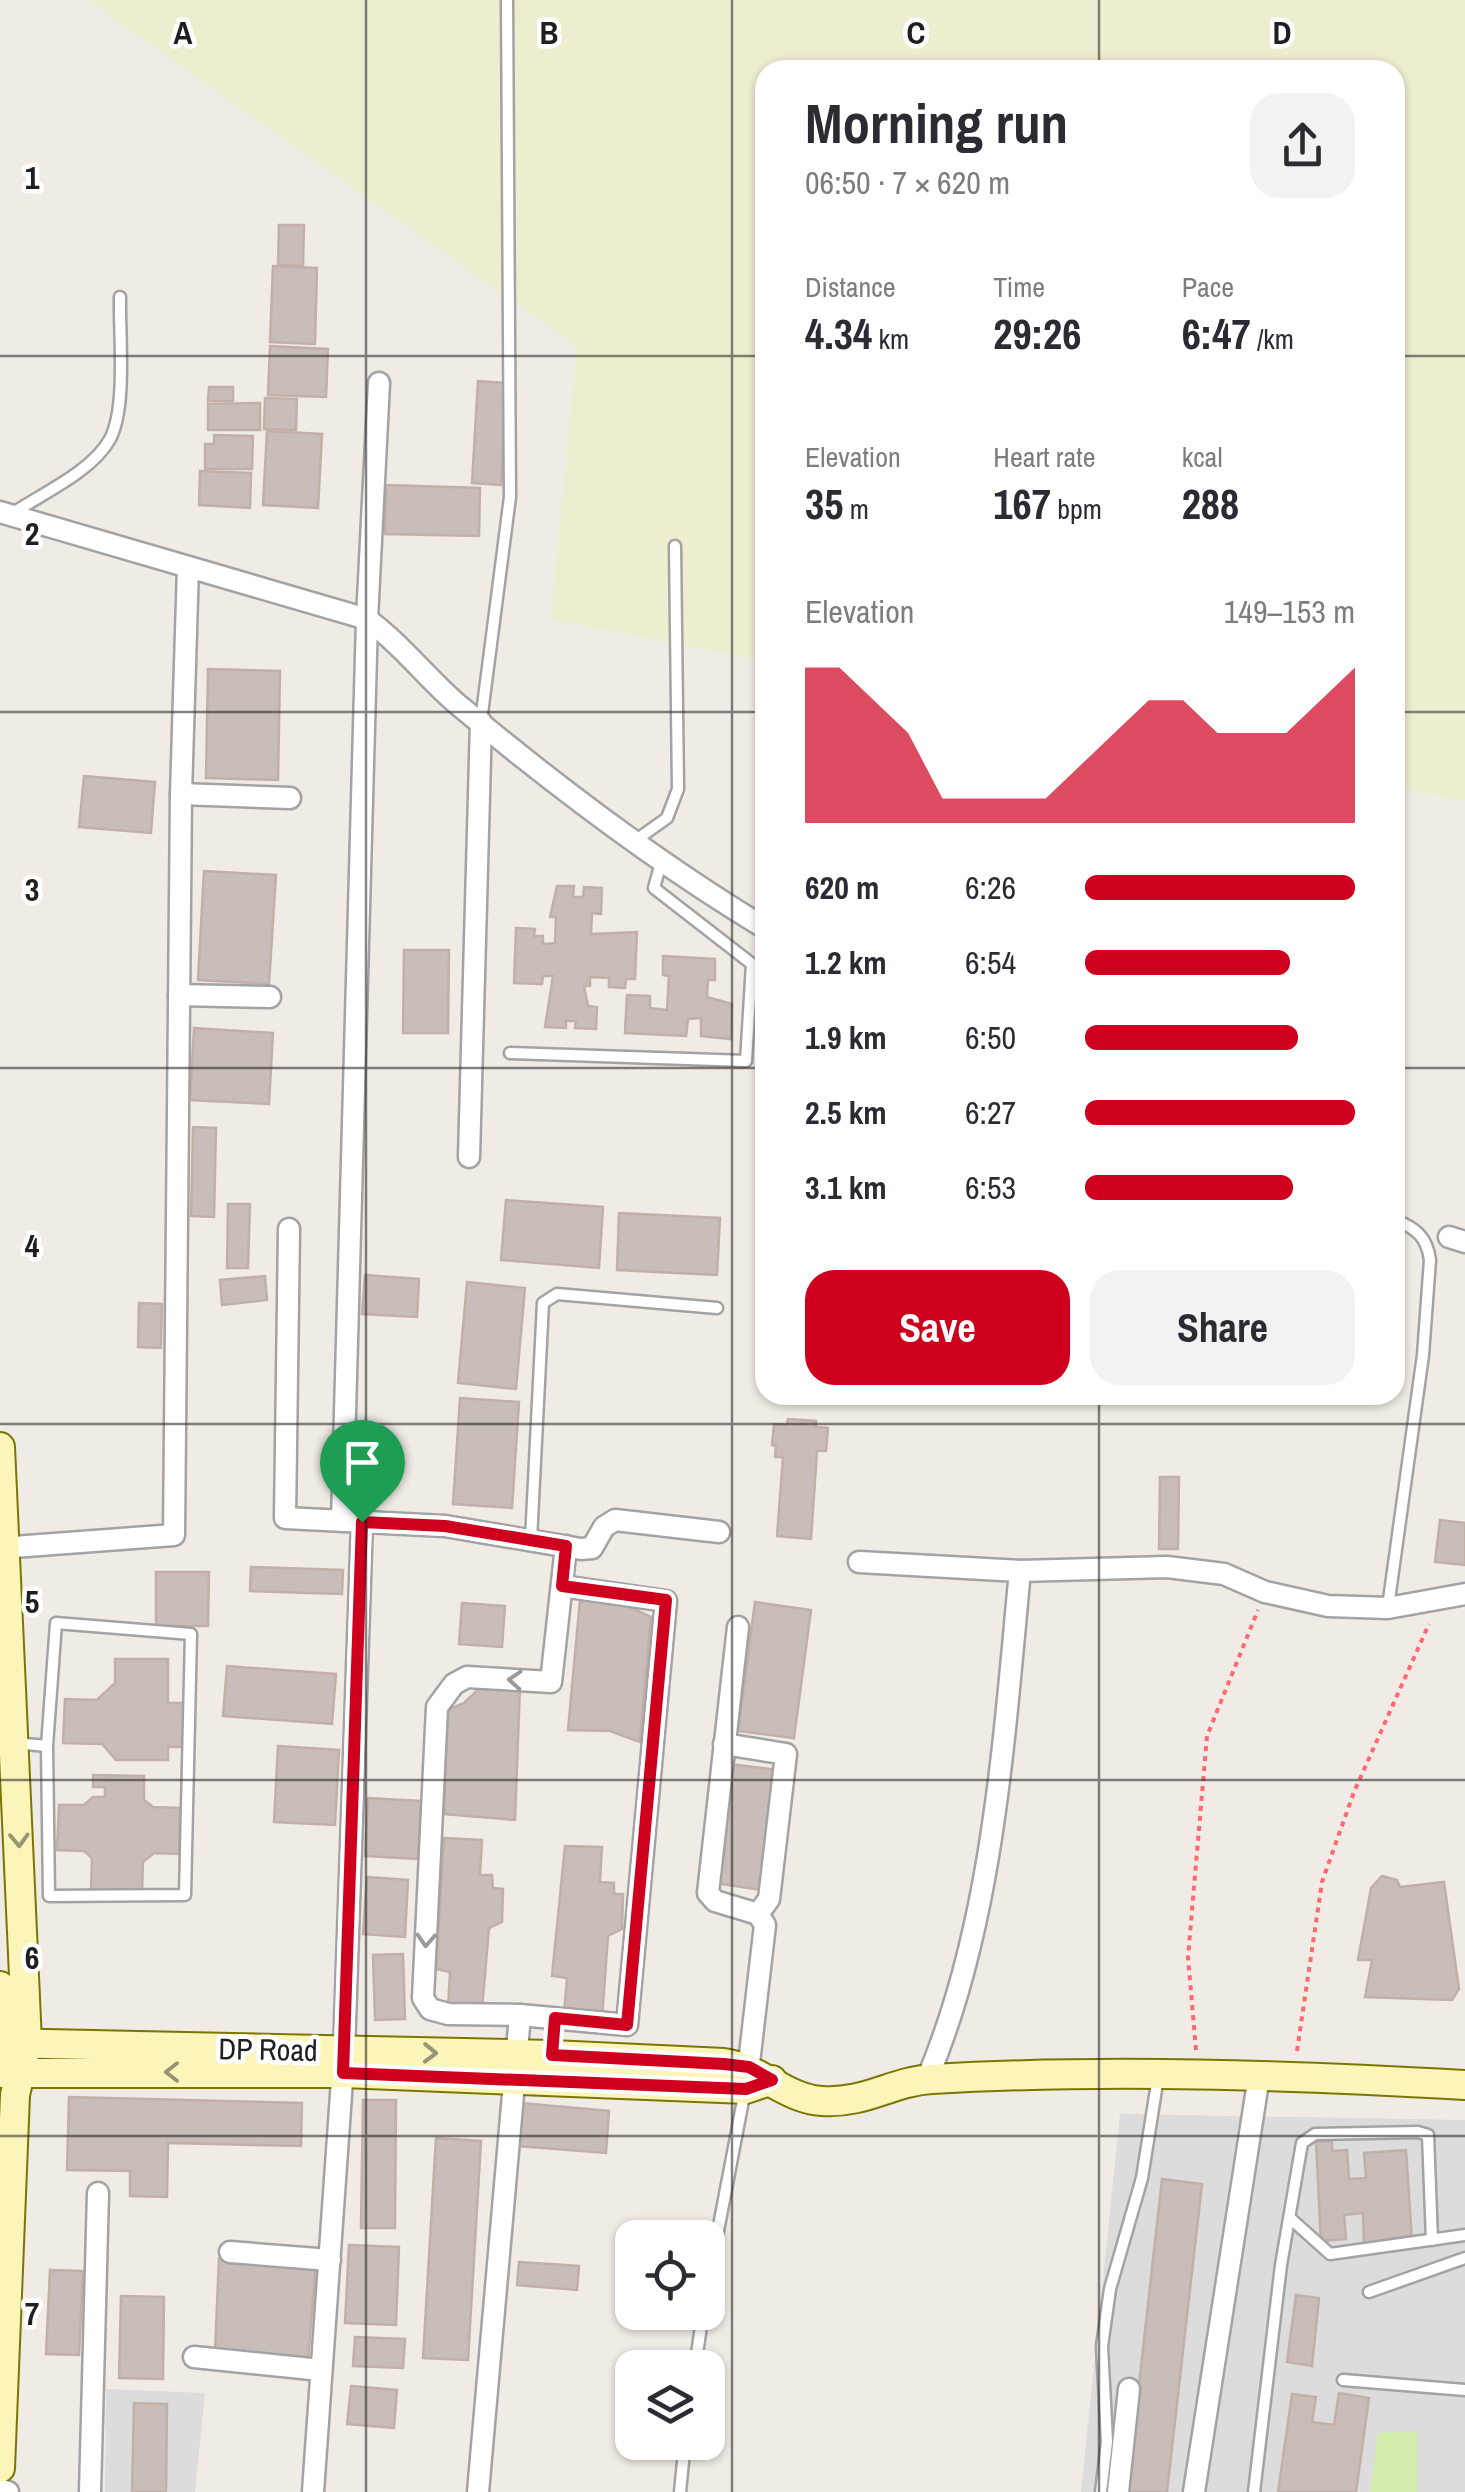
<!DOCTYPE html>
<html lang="en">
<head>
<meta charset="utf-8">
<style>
	:root { --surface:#fff; --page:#f2f2f3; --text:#2b2b33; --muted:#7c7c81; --accent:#cf001e }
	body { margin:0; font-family:"Archivo Narrow",sans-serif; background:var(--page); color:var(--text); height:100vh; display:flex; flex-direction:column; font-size:38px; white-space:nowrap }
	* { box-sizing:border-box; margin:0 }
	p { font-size:32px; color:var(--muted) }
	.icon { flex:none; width:55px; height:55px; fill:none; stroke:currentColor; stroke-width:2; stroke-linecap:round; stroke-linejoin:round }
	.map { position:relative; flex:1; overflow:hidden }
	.details { position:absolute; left:755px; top:60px; width:650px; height:1345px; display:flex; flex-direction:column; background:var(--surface); border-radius:30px; box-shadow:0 2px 8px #0004 }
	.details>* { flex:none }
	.tools { position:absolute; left:615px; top:2220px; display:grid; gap:20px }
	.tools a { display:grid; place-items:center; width:110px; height:110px; border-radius:20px; background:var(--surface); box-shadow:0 2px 8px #0004; font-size:50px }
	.pin { position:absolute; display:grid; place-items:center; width:85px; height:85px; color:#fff; margin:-102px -42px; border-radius:50% 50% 50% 0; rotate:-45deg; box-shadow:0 0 10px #0007 }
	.pin .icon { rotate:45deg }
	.round { display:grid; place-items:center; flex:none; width:105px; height:105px; border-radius:30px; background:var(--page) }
	.overview { display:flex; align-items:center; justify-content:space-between; height:170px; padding:0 50px }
	h1 { font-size:55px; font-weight:800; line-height:75px }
	.metrics { display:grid; grid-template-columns:repeat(3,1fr); gap:15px; height:170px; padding:10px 50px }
	.metrics div { display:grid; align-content:center }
	.metrics b { font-size:42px; font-weight:800 }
	.metrics small { font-size:28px; font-weight:400 }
	.metrics p { font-size:28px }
	.chart { height:280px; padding:20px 50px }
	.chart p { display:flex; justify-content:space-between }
	.chart svg { width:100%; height:180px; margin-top:10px; fill:var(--accent); opacity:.7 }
	.action { display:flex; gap:20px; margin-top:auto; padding:20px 50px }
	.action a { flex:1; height:115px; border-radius:30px; background:var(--accent); color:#fff; font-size:40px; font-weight:800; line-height:115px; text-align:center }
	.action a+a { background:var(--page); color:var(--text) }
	ul { padding:0 50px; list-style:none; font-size:32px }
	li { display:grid; grid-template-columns:160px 120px 1fr; align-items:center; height:75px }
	li i { height:25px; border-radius:12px; background:var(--accent) }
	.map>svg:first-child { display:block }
</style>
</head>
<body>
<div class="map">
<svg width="1465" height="2492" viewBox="0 0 1465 2492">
	<rect width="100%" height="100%" fill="#f0ebe5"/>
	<g fill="#dddcdc">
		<polygon points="1120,2114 1465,2120 1465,2492 1081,2492"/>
		<polygon points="106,2389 205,2393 195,2492 105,2492"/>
	</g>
	<polygon fill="#efedd0" points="88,0 1465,0 1465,801 1395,787 1395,70 765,70 765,661 551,619 577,347"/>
	<polygon fill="#d3ebab" points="1417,2431 1417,2492 1370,2492 1378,2433"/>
	<g fill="#c8bdb8" stroke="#c2afa7" stroke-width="2.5">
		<polygon points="279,225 304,225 303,266 278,265"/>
		<polygon points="273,266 317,268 315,344 270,342"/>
		<polygon points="270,346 328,349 326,397 268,395"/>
		<polygon points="478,381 506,383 501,485 472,483"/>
		<polygon points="209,387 233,387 233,401 208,401"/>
		<polygon points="265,398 297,399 296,430 264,429"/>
		<polygon points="260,403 260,430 208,430 208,404"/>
		<polygon points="267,431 322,434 318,508 263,505"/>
		<polygon points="214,435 253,436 252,469 205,469 205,444 214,444"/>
		<polygon points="200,471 251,473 250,508 199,505"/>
		<polygon points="386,485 480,488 479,536 385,534"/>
		<polygon points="208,669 280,671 278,780 206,778"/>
		<polygon points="84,776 155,782 151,833 79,827"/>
		<polygon points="204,871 276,875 269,984 198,980"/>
		<polygon points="557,886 574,886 573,897 583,897 584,887 602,888 601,914 592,913 591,934 637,932 635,979 626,979 625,988 609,987 609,978 590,977 590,986 584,986 588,1006 597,1007 596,1029 575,1028 576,1021 566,1021 566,1028 545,1027 553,976 543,976 542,984 514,983 516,928 535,929 534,936 543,936 543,944 555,943 556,917 550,917"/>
		<polygon points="404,950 449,950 448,1033 403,1033"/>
		<polygon points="663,956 715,959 715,980 708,980 707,997 732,1004 731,1039 701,1036 701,1018 688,1019 686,1036 625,1033 627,995 650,996 650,1008 667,1010 669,976 663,975"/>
		<polygon points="194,1028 273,1033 269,1104 190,1100"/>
		<polygon points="193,1127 216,1128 214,1217 191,1216"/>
		<polygon points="506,1200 603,1207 599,1268 501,1260"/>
		<polygon points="228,1204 250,1204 248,1268 227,1268"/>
		<polygon points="619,1213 720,1218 717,1275 617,1270"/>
		<polygon points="365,1275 419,1279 417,1317 362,1314"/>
		<polygon points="265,1276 267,1300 222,1305 220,1280"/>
		<polygon points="467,1282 525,1288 516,1389 458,1383"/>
		<polygon points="139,1303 162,1304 161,1348 138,1347"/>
		<polygon points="460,1398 519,1402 512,1508 453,1504"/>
		<polygon points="788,1419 816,1421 816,1427 828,1428 826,1451 817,1451 811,1539 777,1536 783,1457 775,1457 776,1446 772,1445 774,1424 787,1425"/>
		<polygon points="1160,1477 1179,1477 1178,1549 1159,1549"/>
		<polygon points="1440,1520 1465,1523 1465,1565 1435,1562"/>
		<polygon points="251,1567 343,1570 342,1594 250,1591"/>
		<polygon points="156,1572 209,1572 208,1626 156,1626"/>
		<polygon points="580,1600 618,1601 651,1617 640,1742 610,1731 568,1730"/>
		<polygon points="755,1602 811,1610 794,1738 738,1731"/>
		<polygon points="462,1603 505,1606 502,1647 459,1644"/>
		<polygon points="115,1659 168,1659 168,1703 185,1703 184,1747 168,1747 168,1760 116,1760 102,1744 63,1743 65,1699 97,1700 115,1683"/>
		<polygon points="227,1666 336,1674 332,1724 223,1716"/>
		<polygon points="485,1683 520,1686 515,1820 444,1814 447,1710 464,1703"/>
		<polygon points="278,1746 339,1750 335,1825 274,1822"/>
		<polygon points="730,1764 779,1770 762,1890 714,1883"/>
		<polygon points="93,1775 144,1776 144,1800 153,1807 180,1808 179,1854 154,1853 143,1862 142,1891 91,1890 92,1858 84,1851 57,1850 59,1805 84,1805 93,1797 105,1797 105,1787 93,1787"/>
		<polygon points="368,1798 421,1801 418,1859 365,1856"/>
		<polygon points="444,1838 482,1840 480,1875 492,1875 493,1888 503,1889 502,1922 489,1928 482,2010 448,2008 450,1972 436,1969"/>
		<polygon points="565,1846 602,1847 600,1882 614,1883 614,1894 623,1894 622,1929 608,1936 602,2018 564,2014 567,1978 552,1976"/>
		<polygon points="1382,1876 1397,1880 1400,1887 1444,1882 1459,1989 1452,2000 1365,1997 1372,1960 1358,1960 1371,1888"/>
		<polygon points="367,1877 408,1880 405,1937 363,1934"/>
		<polygon points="403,1954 405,2019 375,2020 373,1955"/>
		<polygon points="69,2097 302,2103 301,2146 168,2143 167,2197 130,2196 130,2171 67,2170"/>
		<polygon points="363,2100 396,2100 395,2228 361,2228"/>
		<polygon points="521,2103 609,2111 606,2153 518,2146"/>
		<polygon points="436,2138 481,2141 468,2360 423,2358"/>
		<polygon points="1332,2141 1332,2151 1347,2150 1349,2179 1366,2178 1364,2153 1406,2150 1412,2241 1364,2244 1363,2213 1344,2215 1346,2239 1321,2241 1316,2142"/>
		<polygon points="1162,2179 1202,2184 1167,2492 1127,2492"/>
		<polygon points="349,2245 399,2247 396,2325 345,2323"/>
		<polygon points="219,2258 316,2262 308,2361 215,2352"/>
		<polygon points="519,2262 579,2266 577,2290 517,2285"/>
		<polygon points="50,2270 83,2271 79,2355 46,2354"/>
		<polygon points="1296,2295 1319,2298 1312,2366 1287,2362"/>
		<polygon points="121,2296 164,2297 163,2379 119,2378"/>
		<polygon points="355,2337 405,2339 403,2368 353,2366"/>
		<polygon points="351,2386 397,2390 394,2428 347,2424"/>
		<polygon points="1339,2393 1369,2398 1356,2492 1278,2492 1292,2394 1316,2397 1312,2422 1334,2425"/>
		<polygon points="134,2403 167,2404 166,2492 132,2492"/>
	</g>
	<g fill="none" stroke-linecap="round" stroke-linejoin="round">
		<g stroke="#a3a3a3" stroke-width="15">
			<g id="lane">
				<path d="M10,515C41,494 92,472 110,439C127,407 119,334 120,297"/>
				<polyline points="481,721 510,497 507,0"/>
				<polyline points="636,840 667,818 678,789 675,546"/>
				<polyline points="510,1053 746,1061 752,964 654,888 662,859"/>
				<polyline points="531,1540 543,1303 557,1294 717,1308"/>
				<path d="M1388,1607L1423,1355L1430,1260C1427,1237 1416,1228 1395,1220"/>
				<polyline points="14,1743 47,1746 56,1623 191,1634 185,1895 49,1896 47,1746"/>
				<polyline points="1291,2219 1330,2254 1465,2235"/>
				<polyline points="708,2283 745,2090"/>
				<polyline points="1369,2292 1465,2258"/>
				<polyline points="695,2368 703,2312"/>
				<polyline points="1343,2380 1465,2390"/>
				<polyline points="680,2492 685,2442"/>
				<polyline points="1101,2492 1107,2442 1102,2346 1110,2289 1142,2178 1158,2077"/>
				<polyline points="1254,2492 1281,2265 1302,2143 1315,2134 1418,2132 1428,2135 1432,2240"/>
			</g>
		</g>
		<g stroke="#a3a3a3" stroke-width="25">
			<g id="street">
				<path d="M0,512L367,619C401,644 425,676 456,703C553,784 657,863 765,928"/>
				<polyline points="181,794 290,798"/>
				<polyline points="179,995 270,997"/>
				<polyline points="469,1157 481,722"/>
				<polyline points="289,1229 285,1518 445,1526 581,1549 592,1548 604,1527 615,1520 719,1532"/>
				<polyline points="1449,1237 1465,1242"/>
				<polyline points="342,1521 367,619 379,383"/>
				<polyline points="0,1548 174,1535 181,794 188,567"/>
				<polyline points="859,1562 1020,1571 1167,1567 1224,1574 1265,1592 1328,1606 1388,1608 1465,1594"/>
				<polyline points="738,1627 708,1893 715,1901 758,1914 765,1925 747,2080"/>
				<polyline points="724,1744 786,1754 769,1899 758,1914"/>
				<polyline points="520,2015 448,2014 430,2009 423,1998 437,1707 454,1684 467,1677 551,1682 566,1546"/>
				<path d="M927,2079C993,1924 1004,1738 1020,1571"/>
				<polyline points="230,2252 330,2260"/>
				<polyline points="194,2357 321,2370"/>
				<polyline points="0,2489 8,2492"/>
				<polyline points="90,2492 98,2193"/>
				<polyline points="313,2492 344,2052 362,1522"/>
				<polyline points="478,2492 520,2015 627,2025 666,1601 562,1586"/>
				<polyline points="1118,2492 1129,2389"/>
				<polyline points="1194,2492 1259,2076"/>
			</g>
		</g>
		<g stroke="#7a7603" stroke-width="32">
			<g id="secondary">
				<polyline points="0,1447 27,2042 15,2095 0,2468"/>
				<polyline points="0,1986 5,2060"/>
				<path d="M0,2043L552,2055L724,2063C760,2068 786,2099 822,2101C865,2104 893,2081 932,2079C1109,2069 1288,2075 1465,2085"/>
				<polyline points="0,2073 343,2073 746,2089 772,2080"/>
			</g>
		</g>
		<g stroke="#fc6a70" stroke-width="4" stroke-dasharray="5 5" stroke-linecap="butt">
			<polyline points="1196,2050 1188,1957 1207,1736 1258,1610"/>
			<polyline points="1297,2051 1322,1882 1354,1792 1429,1624"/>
		</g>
		<use href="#lane" stroke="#fff" stroke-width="10"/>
		<use href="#street" stroke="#fff" stroke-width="20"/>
		<use href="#secondary" stroke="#fbf5b9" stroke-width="28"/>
	</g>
	<defs><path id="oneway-chevron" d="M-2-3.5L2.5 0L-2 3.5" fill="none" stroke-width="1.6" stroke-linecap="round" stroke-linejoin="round" transform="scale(2.5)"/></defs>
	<g stroke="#9a9a9a">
		<use href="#oneway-chevron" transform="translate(515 1680) rotate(-176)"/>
		<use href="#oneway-chevron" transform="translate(426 1940) rotate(93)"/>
	</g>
	<g stroke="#989574">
		<use href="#oneway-chevron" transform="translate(19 1840) rotate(88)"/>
		<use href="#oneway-chevron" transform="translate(430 2053) rotate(1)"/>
		<use href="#oneway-chevron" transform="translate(172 2072) rotate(-180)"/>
	</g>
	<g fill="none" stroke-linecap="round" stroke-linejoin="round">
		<g stroke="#fff" stroke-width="20">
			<polygon id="route" points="362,1522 445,1526 566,1546 562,1586 666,1600 627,2025 555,2018 552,2055 724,2064 749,2067 772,2080 746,2089 343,2073"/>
		</g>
		<use href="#route" stroke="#cf001e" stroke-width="12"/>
	</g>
	<path fill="none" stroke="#1f1f1f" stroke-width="2.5" stroke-opacity="0.55" d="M366,0V2492M732,0V2492M1099,0V70M0,356H765M1395,356H1465M0,712H765M1395,712H1465M0,1068H765M1395,1068H1465M1099,1395V2492M0,1424H1465M0,1780H1465M0,2136H1465"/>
	<g text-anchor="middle" stroke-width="9" stroke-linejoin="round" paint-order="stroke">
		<g font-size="30" fill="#1f1f1f" stroke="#fff">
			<text transform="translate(268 2050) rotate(1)" y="10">DP Road</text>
		</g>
	</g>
	<g font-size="32" text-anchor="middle" font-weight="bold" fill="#1f1f1f" stroke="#fff" stroke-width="9" stroke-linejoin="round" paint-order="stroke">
		<text x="183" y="44">A</text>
		<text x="549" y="44">B</text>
		<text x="916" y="44">C</text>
		<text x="1282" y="44">D</text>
		<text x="32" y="189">1</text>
		<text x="32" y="545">2</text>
		<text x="32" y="901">3</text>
		<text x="32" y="1257">4</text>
		<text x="32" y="1613">5</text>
		<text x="32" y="1969">6</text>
		<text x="32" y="2325">7</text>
	</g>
</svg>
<div class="tools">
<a><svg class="icon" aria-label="locate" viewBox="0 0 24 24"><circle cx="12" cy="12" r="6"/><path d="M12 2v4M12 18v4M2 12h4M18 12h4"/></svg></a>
<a><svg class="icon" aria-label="layers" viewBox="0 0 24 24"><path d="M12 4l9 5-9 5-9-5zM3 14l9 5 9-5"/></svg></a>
</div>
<div class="pin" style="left:362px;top:1522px;background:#1e9e55"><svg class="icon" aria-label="arrive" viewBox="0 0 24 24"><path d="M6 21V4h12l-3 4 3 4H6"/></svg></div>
<section class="details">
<div class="overview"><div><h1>Morning run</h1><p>06:50 · 7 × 620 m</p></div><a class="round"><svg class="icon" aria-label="share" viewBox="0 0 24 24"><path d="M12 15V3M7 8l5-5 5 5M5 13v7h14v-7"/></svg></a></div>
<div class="metrics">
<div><p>Distance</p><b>4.34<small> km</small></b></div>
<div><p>Time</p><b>29:26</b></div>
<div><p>Pace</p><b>6:47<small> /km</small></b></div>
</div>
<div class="metrics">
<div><p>Elevation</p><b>35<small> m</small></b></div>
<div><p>Heart rate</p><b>167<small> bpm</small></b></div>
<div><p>kcal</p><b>288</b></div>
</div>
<div class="chart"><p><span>Elevation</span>149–153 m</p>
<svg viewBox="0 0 160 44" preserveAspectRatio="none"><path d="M0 44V6L10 6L20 14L30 22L40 38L50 38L60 38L70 38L80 30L90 22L100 14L110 14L120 22L130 22L140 22L150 14L160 6V44z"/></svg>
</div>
<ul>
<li><b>620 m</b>6:26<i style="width:100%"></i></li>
<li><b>1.2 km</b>6:54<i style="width:76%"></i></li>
<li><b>1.9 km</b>6:50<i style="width:79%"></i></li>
<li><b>2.5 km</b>6:27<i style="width:100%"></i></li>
<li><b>3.1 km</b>6:53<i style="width:77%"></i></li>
</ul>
<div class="action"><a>Save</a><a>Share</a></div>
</section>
</div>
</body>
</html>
